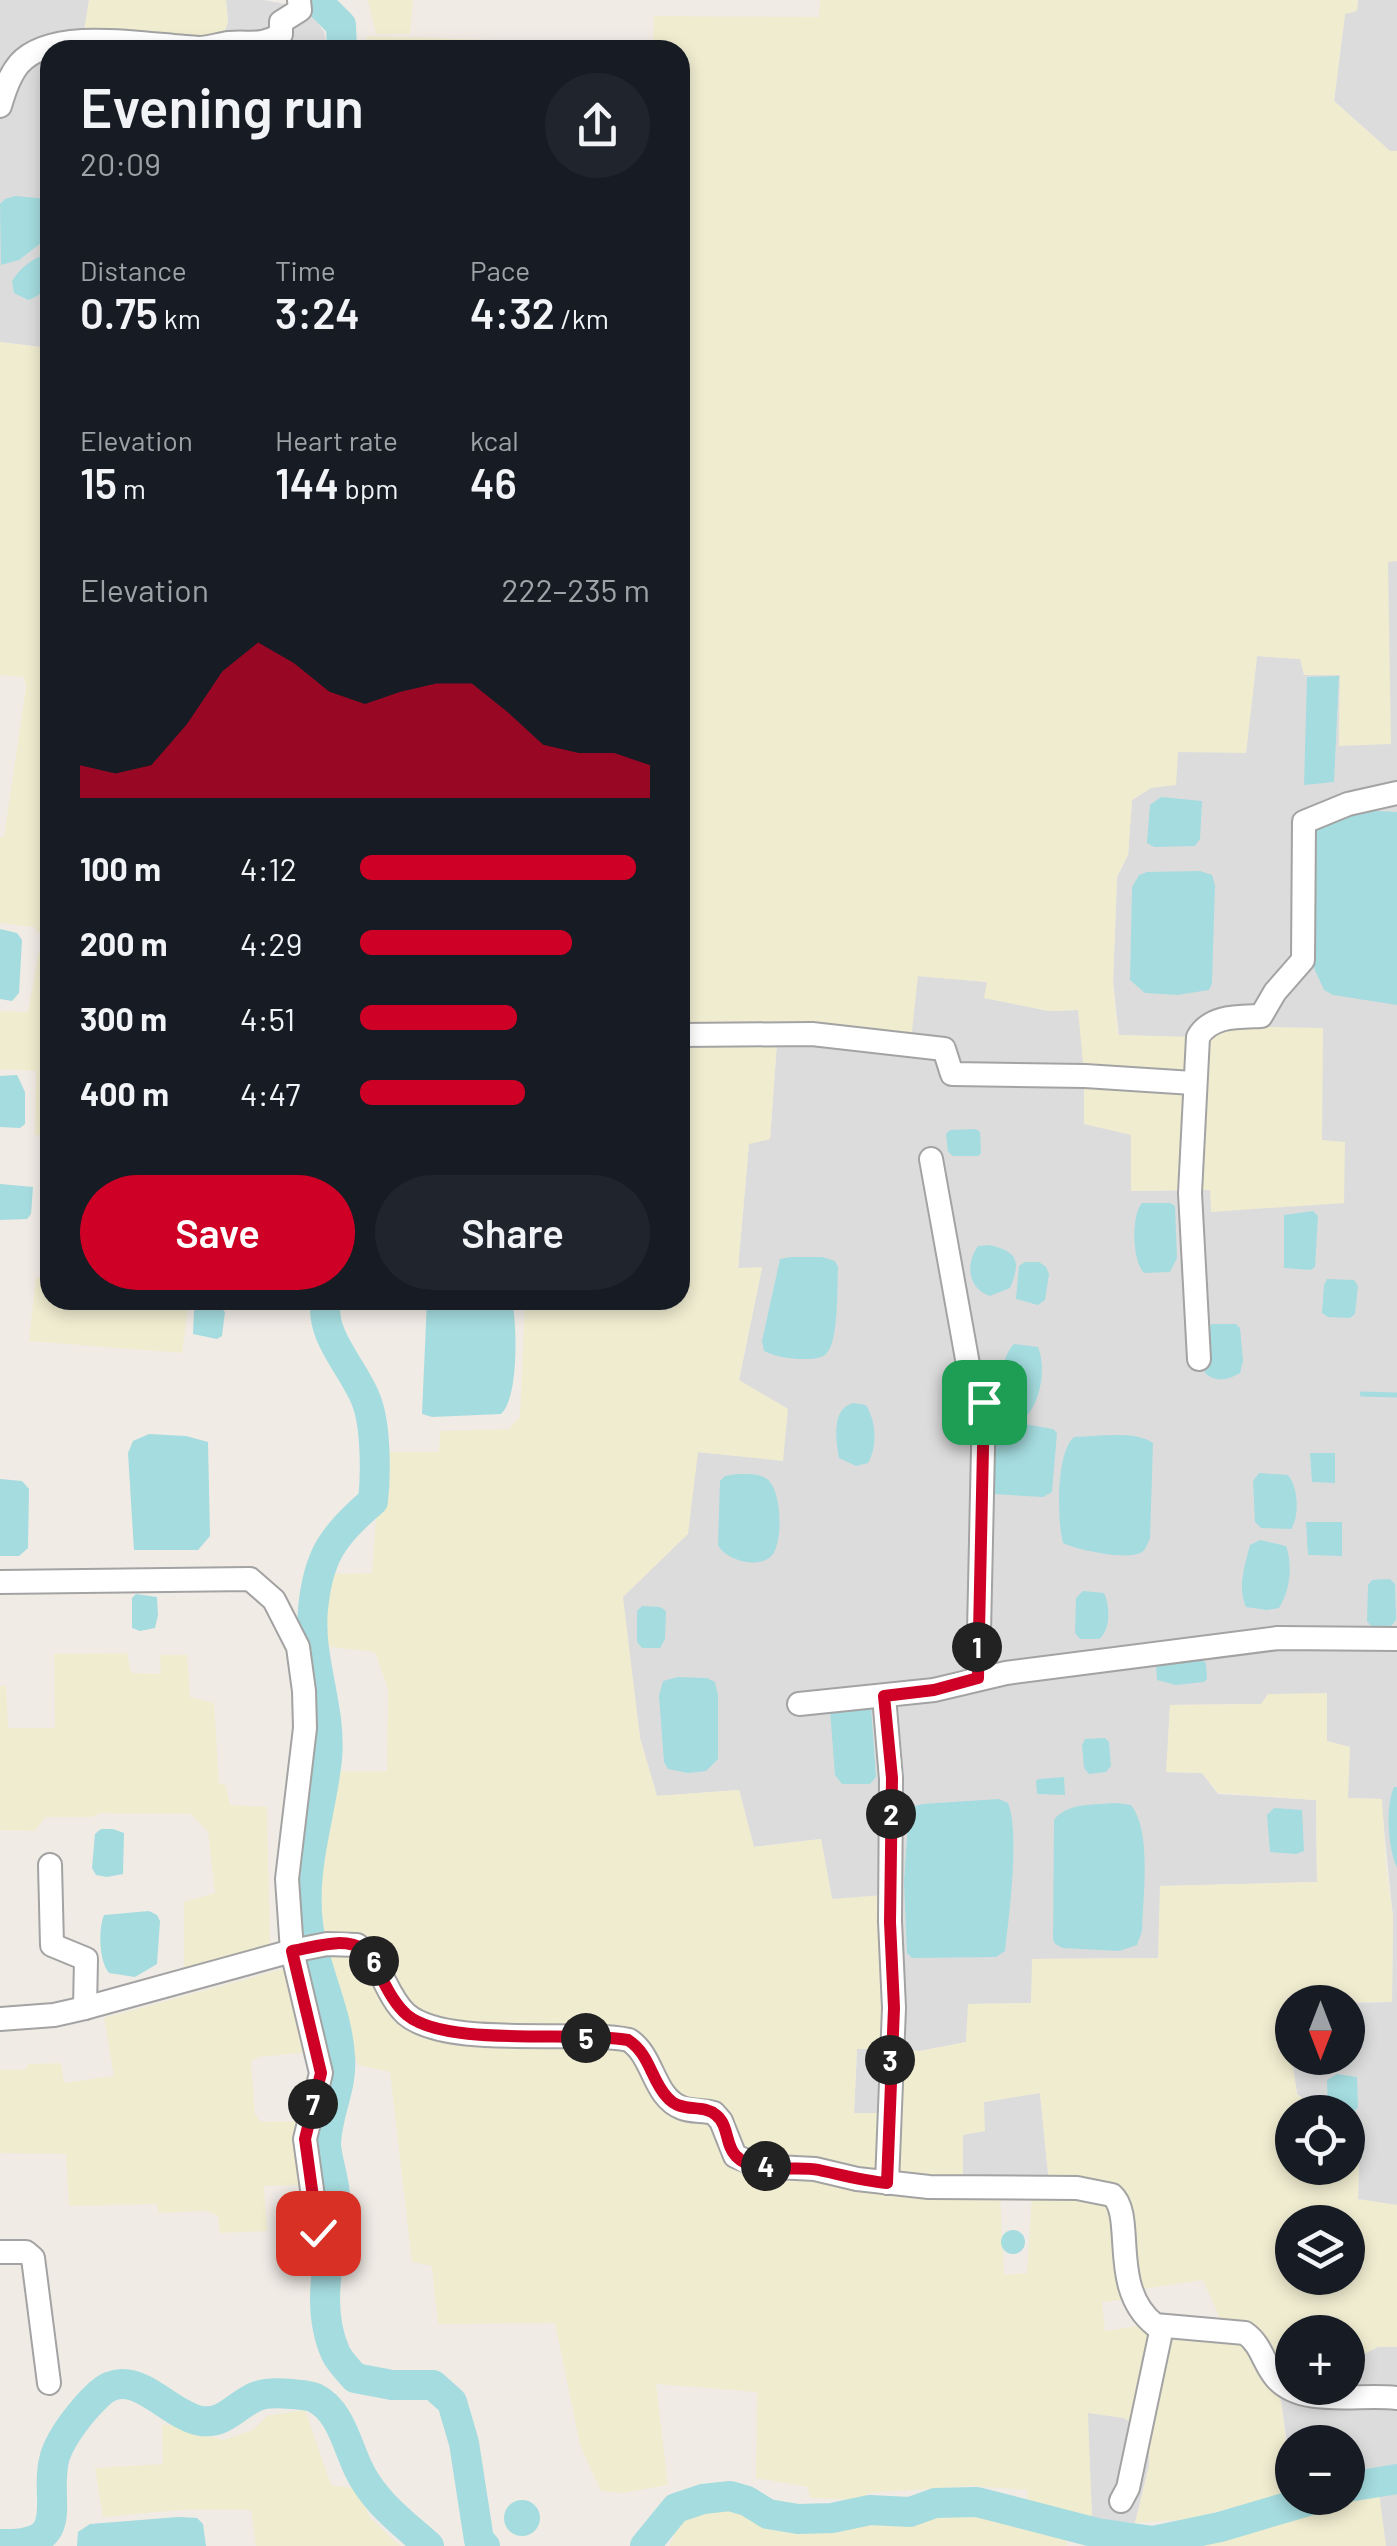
<!DOCTYPE html>
<html lang="en">
<head>
<meta charset="utf-8">
<style>
	:root { --surface:#171b24; --page:#20242c; --text:#f1f3f6; --muted:#9ea1a6; --accent:#cf0025 }
	body { margin:0; font-family:Barlow,sans-serif; background:var(--page); color:var(--text); height:100vh; display:flex; flex-direction:column; font-size:38px; white-space:nowrap }
	* { box-sizing:border-box; margin:0 }
	p { font-size:32px; color:var(--muted) }
	.icon { flex:none; width:55px; height:55px; fill:none; stroke:currentColor; stroke-width:2; stroke-linecap:round; stroke-linejoin:round }
	.map { position:relative; flex:1; overflow:hidden }
	.panel { position:absolute; left:40px; top:40px; width:650px; height:1270px; display:flex; flex-direction:column; background:var(--surface); border-radius:30px; box-shadow:0 5px 15px #0003 }
	.panel>* { flex:none }
	.needle { width:65px; rotate:180deg }
	.controls { position:absolute; left:1275px; top:1985px; display:grid; gap:20px }
	.controls a { display:grid; place-items:center; width:90px; height:90px; border-radius:50%; background:var(--surface); box-shadow:0 5px 15px #0003; font-size:50px }
	.pin { position:absolute; display:grid; place-items:center; width:85px; height:85px; color:#fff; margin:-42px; border-radius:20px; box-shadow:0 5px 15px #0006 }
	.km { position:absolute; width:50px; height:50px; margin:-25px; border-radius:50%; background:#222; color:#fff; font-size:28px; line-height:50px; text-align:center }
	.round { display:grid; place-items:center; flex:none; width:105px; height:105px; border-radius:52px; background:var(--page) }
	.summary { display:flex; align-items:center; justify-content:space-between; height:170px; padding:0 40px }
	h1 { font-size:55px; font-weight:600; line-height:75px }
	.figures { display:grid; grid-template-columns:repeat(3,1fr); gap:15px; height:170px; padding:10px 40px }
	.figures div { display:grid; align-content:center }
	.figures b { font-size:42px; font-weight:600 }
	.figures small { font-size:28px; font-weight:400 }
	.figures p { font-size:28px }
	.chart { height:280px; padding:20px 40px }
	.chart p { display:flex; justify-content:space-between }
	.chart svg { width:100%; height:180px; margin-top:10px; fill:var(--accent); opacity:.7 }
	.cta { display:flex; gap:20px; margin-top:auto; padding:20px 40px }
	.cta a { flex:1; height:115px; border-radius:60px; background:var(--accent); color:#fff; font-size:40px; font-weight:600; line-height:115px; text-align:center }
	.cta a+a { background:var(--page); color:var(--text) }
	ul { padding:0 40px; list-style:none; font-size:32px }
	li { display:grid; grid-template-columns:160px 120px 1fr; align-items:center; height:75px }
	li i { height:25px; border-radius:12px; background:var(--accent) }
	.map>svg:first-child { display:block }
</style>
</head>
<body>
<div class="map">
<svg width="1397" height="2546" viewBox="0 0 1397 2546">
	<rect width="100%" height="100%" fill="#f0ebe5"/>
	<g fill="#dddcdd">
		<polygon points="0,0 89,0 84,36 228,22 226,0 263,0 285,4 313,16 324,32 328,50 50,50 50,319 40,347 0,342"/>
		<polygon points="1358,0 1397,0 1397,151 1390,151 1334,101 1345,14 1356,11"/>
		<polygon points="1388,561 1397,561 1397,2205 1358,2200 1359,2160 1348,2140 1348,2112 1322,2112 1297,2094 1286,2019 1292,2016 1292,2058 1348,2058 1348,2003 1392,2002 1393,1917 1381,1799 1347,1798 1350,1747 1327,1742 1261,1704 1170,1705 1167,1772 1202,1773 1218,1794 1316,1800 1317,1882 1160,1886 1159,1958 1033,1959 1031,2003 969,2004 966,2042 920,2051 897,2050 832,1899 821,1839 754,1847 739,1790 657,1796 640,1738 622,1597 687,1534 697,1452 783,1460 739,1380 762,1268 738,1268 749,1143 770,1139 777,1042 917,976 988,982 985,998 1049,1011 1079,1010 1084,1072 1131,1135 1132,1191 1211,1190 1211,1211 1322,1141 1322,1127 1204,1038 1119,1035 1113,982 1117,877 1128,855 1132,800 1151,788 1177,752 1246,752 1257,656 1301,659 1305,675 1340,675 1339,746"/>
		<polygon points="887,2048 886,2113 854,2114 857,2049"/>
		<polygon points="1040,2093 1049,2183 963,2182 963,2135 984,2102"/>
		<polygon points="1378,2347 1397,2347 1397,2546 1386,2546 1384,2542 1376,2474 1348,2480 1348,2442 1292,2442 1292,2479 1280,2393 1349,2390 1355,2358"/>
		<polygon points="1087,2412 1124,2418 1149,2434 1149,2466 1135,2523 1092,2519"/>
	</g>
	<g fill="#efecd0" fill-rule="evenodd">
		<polygon points="89,0 226,0 228,22 222,40 83,37"/>
		<polygon points="368,0 413,0 410,34 376,34"/>
		<polygon points="820,0 1358,0 1357,11 1345,14 1334,101 1390,151 1397,151 1397,561 1388,562 1391,744 1339,746 1340,675 1304,675 1300,659 1257,656 1246,753 1178,752 1176,785 1151,788 1132,800 1128,855 1117,877 1113,982 1118,1035 1194,1037 1189,1075 1084,1072 1078,1010 1049,1011 984,998 987,982 918,976 911,1040 680,1030 680,50 366,50 367,36 653,45 654,16 819,17"/>
		<polygon points="50,319 50,1136 35,1135 36,1071 0,1069 0,1011 28,1012 42,936 34,927 0,923 0,837 4,837 26,687 24,677 0,675 0,342 40,347"/>
		<polygon points="1213,1026 1323,1028 1322,1140 1345,1142 1344,1203 1211,1212 1210,1190 1194,1190 1198,1082"/>
		<polygon points="680,1038 777,1042 770,1139 749,1144 738,1268 762,1267 739,1380 788,1409 783,1461 698,1452 688,1534 623,1597 640,1738 657,1796 739,1790 754,1847 821,1839 832,1899 884,1895 887,2048 857,2049 854,2113 886,2113 883,2173 740,2153 726,2113 681,2103 649,2053 446,2025 412,2010 362,1938 324,1933 318,1870 341,1771 387,1771 388,1689 375,1652 331,1647 323,1638 328,1574 372,1573 377,1506 381,1504 380,1452 439,1452 440,1431 509,1429 520,1417 525,1300 680,1300"/>
		<polygon points="1084,1082 1185,1086 1186,1190 1131,1191 1131,1135 1084,1124"/>
		<polygon points="36,1277 50,1278 50,1300 302,1300 300,1303 271,1305 189,1301 182,1353 29,1341"/>
		<polygon points="127,1653 131,1673 161,1674 160,1655 187,1655 190,1697 214,1703 219,1783 226,1786 230,1805 267,1807 270,1946 184,1970 184,1902 215,1893 208,1832 191,1814 100,1813 93,1817 45,1817 35,1831 0,1830 0,1686 6,1686 8,1728 55,1728 54,1654"/>
		<path d="M1327,1693V1741L1350,1747L1348,1798L1382,1799L1386,1866L1393,1917L1392,2002H1292V2016L1286,2020L1297,2094L1322,2112H1292V2168H1348V2140L1351,2141L1359,2160L1358,2199L1397,2205V2347H1378L1355,2358L1349,2390L1348,2332H1292V2385L1222,2323L1203,2280L1136,2290L1124,2202L1049,2183L1040,2093L984,2102L985,2131L963,2135V2182L898,2176L893,2101L903,2098V2072L893,2069L897,2050L920,2051L966,2042L968,2004L1031,2003L1032,1959L1158,1958L1160,1886L1317,1882L1316,1800L1218,1793L1202,1773L1166,1772L1170,1705L1261,1704L1268,1694ZM1292,2222H1348V2278H1292Z"/>
		<polygon points="350,1951 363,1957 398,2015 625,2046 662,2103 711,2118 729,2160 1000,2194 1004,2275 1027,2273 1032,2193 1110,2199 1129,2299 1102,2302 1105,2331 1145,2325 1241,2338 1280,2393 1292,2493 1189,2519 1135,2523 1149,2466 1149,2434 1124,2418 1088,2413 1092,2519 1028,2503 1027,2490 971,2486 867,2493 864,2500 810,2498 808,2487 756,2478 757,2392 656,2384 668,2485 622,2493 601,2491 580,2445 555,2323 438,2324 432,2266 412,2262 390,2072 358,2065 339,2008 327,1954"/>
		<polygon points="290,1967 311,2052 258,2057 251,2062 255,2114 261,2122 300,2121 305,2185 264,2186 267,2231 220,2233 218,2216 207,2211 158,2213 157,2204 69,2206 66,2154 0,2153 0,2070 24,2070 29,2064 61,2063 64,2083 114,2076 104,2018"/>
		<polygon points="305,2410 331,2485 357,2489 370,2518 400,2546 256,2546 251,2510 180,2510 103,2517 95,2468 163,2464 162,2425 173,2425 223,2440 253,2430 267,2416"/>
		<polygon points="1379,2492 1386,2546 1181,2546 1211,2537"/>
		<polygon points="729,2506 777,2528 819,2528 910,2519 951,2511 1006,2513 1066,2534 1067,2546 669,2546 682,2519 695,2510"/>
	</g>
	<g fill="#a5dcdf">
		<polygon points="15,196 50,199 50,236 19,260 1,265 0,204 5,199"/>
		<path d="M50,254C50,273 50,294 28,300L14,293L12,281C20,268 34,256 50,254Z"/>
		<polygon points="1339,676 1334,782 1304,785 1307,677"/>
		<polygon points="1161,797 1202,801 1200,839 1195,846 1154,847 1147,843 1150,805"/>
		<polygon points="1356,810 1397,812 1397,1005 1333,995 1324,990 1313,966 1314,832 1320,821"/>
		<polygon points="1200,871 1212,875 1215,885 1212,983 1209,990 1177,995 1145,993 1130,980 1132,887 1139,875 1147,872"/>
		<polygon points="0,929 17,933 22,940 19,993 12,1001 0,999"/>
		<polygon points="17,1075 25,1092 25,1124 20,1128 0,1127 0,1076"/>
		<polygon points="976,1129 980,1132 981,1153 978,1156 953,1156 948,1152 946,1134 950,1130"/>
		<polygon points="0,1184 33,1187 31,1214 27,1219 0,1220"/>
		<path d="M1142,1203H1170L1175,1206L1177,1258L1170,1272L1144,1273C1132,1261 1131,1215 1142,1203Z"/>
		<polygon points="1313,1211 1318,1216 1315,1267 1311,1270 1284,1268 1284,1215"/>
		<path d="M989,1245C1018,1251 1021,1262 1010,1288L990,1296C968,1289 965,1264 978,1246Z"/>
		<path d="M791,1257H822L835,1261L838,1267C837,1286 839,1343 826,1354C821,1359 810,1359 803,1359C790,1359 776,1357 764,1351L762,1341L780,1259Z"/>
		<polygon points="1025,1262 1039,1262 1046,1267 1049,1274 1045,1300 1038,1305 1016,1299 1019,1266"/>
		<polygon points="1327,1279 1354,1280 1358,1286 1355,1314 1350,1318 1328,1317 1322,1313 1324,1285"/>
		<path d="M427,1300H512C517,1325 519,1397 501,1414L432,1417L422,1414Z"/>
		<polygon points="200,1306 221,1308 225,1312 222,1336 217,1339 193,1334 194,1311"/>
		<path d="M1212,1324H1236L1240,1328L1243,1361L1240,1373C1228,1380 1216,1383 1205,1373L1207,1329Z"/>
		<path d="M1014,1344L1038,1347C1047,1369 1040,1406 1022,1420L1001,1415C998,1395 999,1359 1014,1344Z"/>
		<path d="M853,1403L866,1405C876,1421 878,1446 868,1463L856,1466L839,1458C836,1439 831,1409 853,1403Z"/>
		<polygon points="1024,1424 1053,1429 1057,1433 1052,1492 1043,1497 993,1494 989,1437 996,1428"/>
		<polygon points="149,1434 186,1436 208,1442 210,1536 198,1550 134,1550 128,1453 133,1441"/>
		<path d="M1074,1437C1097,1437 1134,1430 1153,1443L1150,1538C1148,1543 1146,1549 1142,1552C1129,1561 1077,1550 1063,1543C1057,1520 1056,1452 1074,1437Z"/>
		<polygon points="1310,1453 1335,1453 1335,1483 1312,1482"/>
		<path d="M1259,1473L1288,1475C1298,1487 1300,1516 1291,1529L1261,1528L1255,1522L1253,1481Z"/>
		<path d="M737,1474C746,1474 759,1473 767,1479C782,1490 783,1540 773,1554C761,1571 725,1560 718,1545L720,1481L725,1476Z"/>
		<polygon points="0,1479 22,1481 29,1489 28,1548 19,1556 0,1556"/>
		<polygon points="1306,1522 1342,1522 1342,1556 1308,1555"/>
		<path d="M1260,1540L1286,1546C1293,1565 1290,1591 1279,1608L1267,1610L1246,1607C1237,1587 1245,1565 1250,1545Z"/>
		<polygon points="1390,1579 1395,1584 1396,1620 1391,1626 1371,1626 1367,1621 1368,1585 1372,1580"/>
		<path d="M1083,1591L1104,1593C1110,1606 1111,1630 1099,1639H1080L1075,1633L1076,1598Z"/>
		<polygon points="136,1594 157,1597 158,1615 155,1628 140,1631 132,1628 132,1598"/>
		<polygon points="642,1606 660,1607 666,1611 665,1639 660,1648 642,1648 637,1642 637,1611"/>
		<polygon points="1200,1659 1206,1663 1207,1679 1204,1682 1176,1685 1157,1680 1156,1664"/>
		<polygon points="678,1677 707,1678 715,1682 718,1696 718,1759 706,1771 688,1773 668,1769 664,1762 659,1696 663,1681"/>
		<polygon points="871,1707 876,1777 870,1784 842,1784 835,1775 830,1710"/>
		<polygon points="1105,1738 1109,1742 1111,1766 1106,1772 1089,1774 1084,1768 1082,1745 1085,1739"/>
		<polygon points="1064,1777 1065,1795 1037,1794 1036,1781 1039,1779"/>
		<path d="M1394,1787H1397V1868C1388,1849 1385,1806 1394,1787Z"/>
		<path d="M999,1799L1008,1803C1020,1832 1009,1917 1005,1951L996,1957L912,1958L907,1953L904,1882L909,1808L922,1804Z"/>
		<path d="M1116,1803L1131,1805C1152,1831 1143,1898 1142,1931L1137,1945L1119,1951L1063,1948L1055,1944L1053,1939L1054,1820C1067,1802 1096,1805 1116,1803Z"/>
		<polygon points="1274,1808 1302,1810 1304,1851 1296,1854 1270,1852 1267,1815"/>
		<polygon points="113,1829 124,1833 123,1874 107,1877 96,1875 92,1868 95,1834 101,1829"/>
		<path d="M149,1911L157,1915L160,1921L157,1964L135,1977L109,1973C99,1961 98,1930 104,1915Z"/>
		<polygon points="1337,2074 1357,2077 1358,2107 1352,2115 1328,2112 1327,2080"/>
		<circle cx="1013" cy="2242" r="12"/>
		<circle cx="522" cy="2518" r="18"/>
		<polygon points="178,2517 197,2518 203,2524 206,2546 77,2546 78,2532 90,2524"/>
	</g>
	<g fill="none" stroke-linecap="round" stroke-linejoin="round">
		<polyline stroke="#a5dcdf" stroke-width="5" points="1362,1394 1397,1395"/>
		<g stroke="#a5dcdf" stroke-width="30">
			<polyline points="311,0 317,1 341,25 342,50"/>
			<path d="M326,1300C319,1336 354,1368 366,1400C376,1424 376,1475 373,1501C333,1535 318,1556 313,1609C308,1660 332,1708 327,1759C321,1815 301,1867 308,1924C314,1969 337,2010 340,2056C343,2087 326,2115 326,2145C327,2162 335,2180 335,2197C333,2249 313,2304 336,2354C340,2362 349,2371 355,2378L392,2385H433L452,2402L464,2443L479,2540L485,2546"/>
			<polyline points="1348,2487 1397,2479"/>
			<path d="M0,2544C77,2546 42,2500 55,2456C62,2435 83,2409 99,2394C133,2362 168,2416 201,2421C225,2424 235,2406 255,2397C265,2392 281,2393 292,2394C299,2395 309,2395 315,2398C340,2410 347,2445 358,2468C373,2501 402,2522 429,2546"/>
			<polyline points="645,2546 676,2508 703,2499 730,2496 747,2501 768,2514 798,2519 832,2518 870,2510 910,2512 935,2503 977,2502 1097,2533 1153,2541 1220,2527 1318,2498"/>
		</g>
		<g stroke="#a3a3a3" stroke-width="26">
			<g id="minor">
				<path d="M0,106C4,92 9,76 19,64C53,25 151,46 199,48C210,48 219,44 229,43C250,41 262,47 281,34V22L300,10L299,0"/>
				<polyline points="680,1035 812,1034 944,1049 952,1074 1085,1076 1193,1083"/>
				<polyline points="931,1159 969,1370 984,1402 978,1678"/>
				<path d="M1199,1359L1190,1193L1198,1037C1211,1015 1238,1017 1261,1016L1275,992L1303,960L1304,822L1348,804L1397,793"/>
				<polyline points="0,1582 250,1579 274,1600 298,1647 304,1691 305,1728 287,1879 292,1951 321,2073 305,2139 318,2233"/>
				<polyline points="884,1696 891,1779 890,1921 894,2008 887,2183"/>
				<polyline points="799,1704 934,1690 1006,1673 1278,1638 1397,1639"/>
				<polyline points="50,1865 52,1945 86,1959 85,2008"/>
				<path d="M0,2019L54,2015L85,2008L292,1951L327,1944L357,1945C382,1961 385,1995 406,2014C446,2049 576,2029 629,2040C654,2056 653,2097 682,2108C692,2112 704,2110 714,2113L721,2121L735,2156L759,2166L815,2169L857,2179L929,2187L1077,2188L1112,2195C1136,2216 1108,2288 1155,2325L1245,2333C1262,2345 1263,2363 1276,2378C1302,2408 1361,2393 1397,2398"/>
				<polyline points="0,2252 26,2252 33,2258 49,2383"/>
				<polyline points="1121,2501 1128,2488 1162,2327"/>
			</g>
		</g>
		<use href="#minor" stroke="#fff" stroke-width="22"/>
	</g>
	<g fill="none" stroke-linecap="round" stroke-linejoin="round">
		<g stroke="#fff" stroke-width="20">
			<path id="route" d="M318,2233L305,2139L321,2073L292,1951C316,1947 343,1936 365,1950C380,1969 388,1999 407,2015C447,2048 576,2030 628,2040C650,2054 651,2080 667,2097C681,2114 702,2103 716,2115C729,2125 725,2145 736,2156C755,2176 795,2165 819,2170C842,2175 864,2181 887,2183L894,2008L890,1922L892,1778L884,1696L934,1690L978,1678L984,1402"/>
		</g>
		<use href="#route" stroke="#cf0025" stroke-width="12"/>
	</g>
</svg>
<div class="controls">
<a><svg class="needle" viewBox="-14 -14 28 28"><path d="M0-13l5 13h-10z" fill="#e53935"/><path d="M0 13l5-13h-10z" fill="#9ea1a6"/></svg></a>
<a><svg class="icon" aria-label="locate" viewBox="0 0 24 24"><circle cx="12" cy="12" r="6"/><path d="M12 2v4M12 18v4M2 12h4M18 12h4"/></svg></a>
<a><svg class="icon" aria-label="layers" viewBox="0 0 24 24"><path d="M12 4l9 5-9 5-9-5zM3 14l9 5 9-5"/></svg></a>
<a>+</a>
<a>−</a>
</div>
<div class="pin" style="left:984px;top:1402px;background:#1e9e55"><svg class="icon" aria-label="arrive" viewBox="0 0 24 24"><path d="M6 21V4h12l-3 4 3 4H6"/></svg></div>
<div class="pin" style="left:318px;top:2233px;background:#d93025"><svg class="icon" aria-label="check" viewBox="0 0 24 24"><path d="M5 12l5 5 9-10"/></svg></div>
<b class="km" style="left:977px;top:1647px">1</b>
<b class="km" style="left:891px;top:1814px">2</b>
<b class="km" style="left:890px;top:2060px">3</b>
<b class="km" style="left:766px;top:2166px">4</b>
<b class="km" style="left:586px;top:2038px">5</b>
<b class="km" style="left:374px;top:1961px">6</b>
<b class="km" style="left:313px;top:2104px">7</b>
<section class="panel">
<div class="summary"><div><h1>Evening run</h1><p>20:09</p></div><a class="round"><svg class="icon" aria-label="share" viewBox="0 0 24 24"><path d="M12 15V3M7 8l5-5 5 5M5 13v7h14v-7"/></svg></a></div>
<div class="figures">
<div><p>Distance</p><b>0.75<small> km</small></b></div>
<div><p>Time</p><b>3:24</b></div>
<div><p>Pace</p><b>4:32<small> /km</small></b></div>
</div>
<div class="figures">
<div><p>Elevation</p><b>15<small> m</small></b></div>
<div><p>Heart rate</p><b>144<small> bpm</small></b></div>
<div><p>kcal</p><b>46</b></div>
</div>
<div class="chart"><p><span>Elevation</span>222–235 m</p>
<svg viewBox="0 0 160 44" preserveAspectRatio="none"><path d="M0 44V36L10 38L20 36L30 26L40 13L50 6L60 11L70 18L80 21L90 18L100 16L110 16L120 23L130 31L140 33L150 33L160 36V44z"/></svg>
</div>
<ul>
<li><b>100 m</b>4:12<i style="width:95%"></i></li>
<li><b>200 m</b>4:29<i style="width:73%"></i></li>
<li><b>300 m</b>4:51<i style="width:54%"></i></li>
<li><b>400 m</b>4:47<i style="width:57%"></i></li>
</ul>
<div class="cta"><a>Save</a><a>Share</a></div>
</section>
</div>
</body>
</html>
